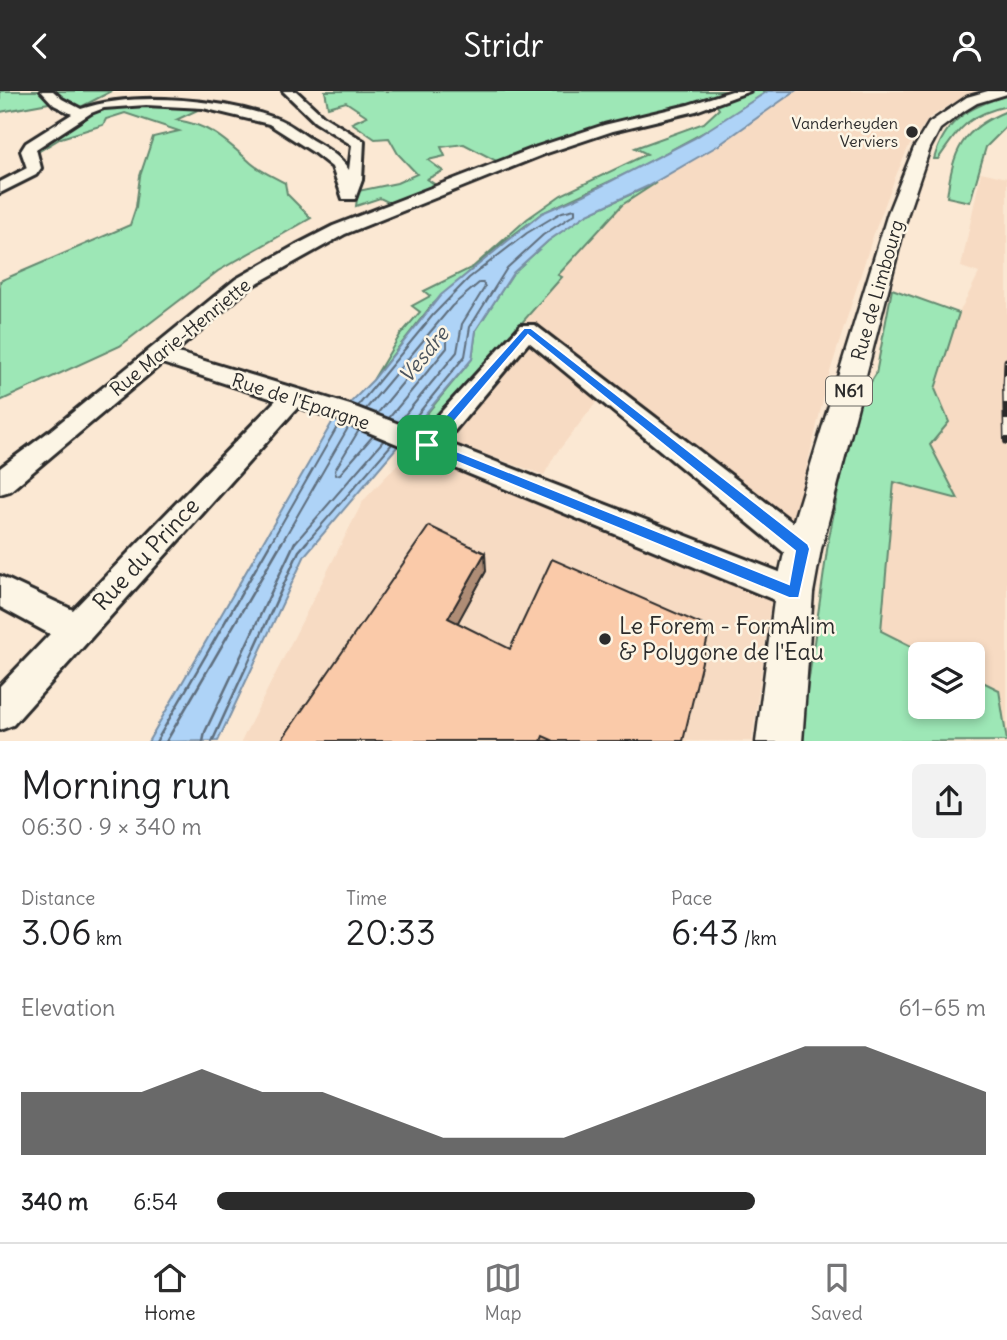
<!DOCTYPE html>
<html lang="en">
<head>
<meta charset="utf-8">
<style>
	:root { --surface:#fff; --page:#f2f2f2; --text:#202124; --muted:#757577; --line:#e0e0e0; --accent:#2b2b2b }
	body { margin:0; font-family:Delius,sans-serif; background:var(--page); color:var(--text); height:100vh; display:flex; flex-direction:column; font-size:26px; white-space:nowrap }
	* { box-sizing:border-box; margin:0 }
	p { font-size:23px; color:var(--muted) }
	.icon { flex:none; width:38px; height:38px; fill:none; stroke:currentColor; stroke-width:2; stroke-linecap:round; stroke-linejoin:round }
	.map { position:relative; height:650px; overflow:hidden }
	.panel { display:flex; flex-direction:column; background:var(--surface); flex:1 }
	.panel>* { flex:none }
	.buttons { position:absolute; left:908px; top:551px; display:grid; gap:14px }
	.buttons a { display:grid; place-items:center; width:77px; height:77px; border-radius:10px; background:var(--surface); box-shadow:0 4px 10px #0003; font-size:35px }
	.pin { position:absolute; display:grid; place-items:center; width:60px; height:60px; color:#fff; margin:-30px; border-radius:14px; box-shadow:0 4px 10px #0006 }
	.round { display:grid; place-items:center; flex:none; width:74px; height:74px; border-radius:10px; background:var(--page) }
	.overview { display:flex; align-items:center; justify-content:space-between; height:119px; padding:0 21px }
	h1 { font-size:38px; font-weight:600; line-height:52px }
	.figures { display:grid; grid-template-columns:repeat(3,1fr); gap:10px; height:119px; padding:7px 21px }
	.figures div { display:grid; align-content:center }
	.figures b { font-size:35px; font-weight:600 }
	.figures small { font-size:19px; font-weight:400 }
	.figures p { font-size:19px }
	.chart { height:196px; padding:14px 21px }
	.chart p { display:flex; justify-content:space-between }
	.chart svg { width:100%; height:126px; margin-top:7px; fill:var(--accent); opacity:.7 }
	ul { padding:0 21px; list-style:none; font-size:23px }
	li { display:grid; grid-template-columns:112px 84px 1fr; align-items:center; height:52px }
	li i { height:18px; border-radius:9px; background:var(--accent) }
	header { display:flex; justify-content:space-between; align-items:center; height:91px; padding:0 21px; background:var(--accent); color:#fff; font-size:32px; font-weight:600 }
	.tab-bar { display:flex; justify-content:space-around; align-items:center; height:98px; border-top:2px solid var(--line); background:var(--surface); font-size:19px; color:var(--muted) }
	.tab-bar a { display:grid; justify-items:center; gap:4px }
	.tab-bar .current { color:var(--accent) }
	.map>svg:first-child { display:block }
</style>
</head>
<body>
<header><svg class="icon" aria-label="back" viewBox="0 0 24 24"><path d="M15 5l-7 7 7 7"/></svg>Stridr<svg class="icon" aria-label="person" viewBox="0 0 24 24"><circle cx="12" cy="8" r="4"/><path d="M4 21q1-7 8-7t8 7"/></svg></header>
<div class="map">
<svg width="1007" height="651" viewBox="0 0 1007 651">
	<rect width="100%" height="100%" fill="#fbe8d3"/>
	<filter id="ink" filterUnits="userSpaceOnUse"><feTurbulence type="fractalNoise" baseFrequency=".0143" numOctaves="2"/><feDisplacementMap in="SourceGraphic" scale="14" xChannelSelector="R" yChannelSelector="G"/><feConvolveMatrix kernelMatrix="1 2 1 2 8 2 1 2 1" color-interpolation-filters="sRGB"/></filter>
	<g filter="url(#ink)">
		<g fill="#f7dbc3">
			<polygon points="795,0 984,0 958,9 929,27 908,57 897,82 873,145 829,284 785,467 744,428 599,308 555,364 544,384 414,338 587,123 648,95 719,54"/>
			<polygon points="981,81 1007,87 1007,650 999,600 973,586 973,564 927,563 881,540 894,391 958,408 929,354 949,331 934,299 959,222 979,182 961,176"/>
			<polygon points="410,360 771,508 752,650 241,651 363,410"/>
		</g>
		<g fill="#9de7b6" stroke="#648970" stroke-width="2">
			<polygon points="0,0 43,0 54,11 0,21"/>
			<polygon points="52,0 112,0 77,18 66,13"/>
			<polygon points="325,0 768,0 712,37 634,79 542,122 500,154 431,215 373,289 400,244 420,221 412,215 430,205 424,200 473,176 527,128 561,104 647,63 635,57 704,32 719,18 716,13 690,17 500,72 464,53 441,56 445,65 428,69 443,80 427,88 440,97 394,114 380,107 356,115 358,100 397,92 417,83 398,63 389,47 375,48 352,32 367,25 346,11 328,16"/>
			<path d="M1007,4V15C967,24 960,37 938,68H934C945,28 970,16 1007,4Z"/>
			<path d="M125,12L206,15L176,29C211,34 226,50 251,72C260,80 274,86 285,92L287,103L311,127L218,180L120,255L0,310V190L130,134L136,116L140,85L153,46L179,40L125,22L106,28L103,34L61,47L36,62L37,53L88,22Z"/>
			<path d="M1007,20V35L986,56L970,111L947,106C953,60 961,38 1007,20Z"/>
			<polygon points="656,92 622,114 558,184 562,186 425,342 414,338 472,268 476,239 513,182 548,150 587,123"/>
			<polygon points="892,198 959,222 935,298 949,331 930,354 958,408 894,391 881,540 927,563 920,564 920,616 973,616 973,586 999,599 1007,650 800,651 828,452 854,318 876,283"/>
		</g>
		<polygon fill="#aed3f7" stroke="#7a90a5" stroke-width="2" points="768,0 795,0 719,54 648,95 587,123 548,150 513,182 476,239 472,268 305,464 218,650 148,651 334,328 373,289 441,204 542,122 584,104 695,47"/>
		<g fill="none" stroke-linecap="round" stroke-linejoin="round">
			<g stroke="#5f6e7d" stroke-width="2">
				<polyline points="358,315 433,224 469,187 527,142 562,121 575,118 575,123 543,144 507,177 470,236 465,265 408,335"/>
				<polyline points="366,318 452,215 479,192 483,192 485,196 462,233 457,261 399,331"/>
				<polyline points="377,323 443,243 447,242 447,257 389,327"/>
				<polyline points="359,339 335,379 336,384 340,383 373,345"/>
				<polyline points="270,453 340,331"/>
				<polyline points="281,453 349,335"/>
				<polyline points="294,453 384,349"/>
				<polyline points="305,453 392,353"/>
			</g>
			<g stroke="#5f6e7d" stroke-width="2.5">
				<polyline points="156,651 271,451"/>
				<polyline points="166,651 282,451"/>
				<polyline points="203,651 205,641 295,451"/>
				<polyline points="212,651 299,460 307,451"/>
			</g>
			<g stroke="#2b2b2b" stroke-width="6">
				<g id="minor">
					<path d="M41,0H53L62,8L81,18C133,0 223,8 275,27C288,31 301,42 312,49C326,57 340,65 349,79L352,54L315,31L283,0H296L323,25L364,50L362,89L355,108H343L332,76L313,61L269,33L203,17L146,14L104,17L91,22L36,58L41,77L36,84L0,102V91L27,77L21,60L26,52L72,23L54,14Z"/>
					<polygon points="732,0 750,0 696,20 613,40 547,62 345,143 250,196 175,261 350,314 422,342 521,234 535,234 814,448 818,458 814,468 803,472 792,468 529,251 445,351 805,491 810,502 805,513 794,517 332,326 298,316 13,634 0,639 0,595 50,543 0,516 0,485 73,519 276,309 162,272 10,400 0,403 0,377 51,339 236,188 296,154 333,135 537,56 604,34 688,14"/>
				</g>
			</g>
			<g stroke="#2b2b2b" stroke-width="5">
				<polygon id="major" points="988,0 1007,0 1007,3 977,12 964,20 940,38 930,57 908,122 821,458 813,502 802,651 756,651 775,502 785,458 888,122 914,57 929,32 967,6"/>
			</g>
			<use href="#minor" fill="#fcf5e5" fill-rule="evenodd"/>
			<use href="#major" fill="#fcf5e5" fill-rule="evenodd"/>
			<g stroke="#2b2b2b" stroke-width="7">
				<polyline id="rail-far1" points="1006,297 1007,270"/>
			</g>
			<g stroke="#2b2b2b" stroke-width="8">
				<polyline id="rail" points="1006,295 1007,350"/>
			</g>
			<use href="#rail-far1" stroke="#fcf5e5" stroke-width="4.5" stroke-dasharray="13" stroke-linecap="butt"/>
			<use href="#rail" stroke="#fcf5e5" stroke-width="5" stroke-dasharray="17" stroke-linecap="butt"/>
		</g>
		<polygon fill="#d7ae91" stroke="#2b2b2b" stroke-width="2" points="486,480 457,532 683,650 281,650"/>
		<polygon fill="#af8d76" stroke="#2b2b2b" stroke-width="2" points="485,462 486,480 451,544 448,527"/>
		<polygon fill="#facaa9" stroke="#2b2b2b" stroke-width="2" points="429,435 485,462 448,527 510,558 552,468 710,537 683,650 554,650 543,645 541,650 281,650"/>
	</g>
	<path fill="#1a73e8" stroke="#fff" stroke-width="2" fill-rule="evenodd" d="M524,237H531L808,453L810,458L799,507H789L423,357V350ZM528,244L795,460L789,493L436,352Z"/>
	<g fill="#2b2b2b" stroke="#fcf5e5" stroke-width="2.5">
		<circle cx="912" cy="41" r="7"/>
		<circle cx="605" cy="548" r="7"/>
	</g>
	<g text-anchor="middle" stroke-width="5" stroke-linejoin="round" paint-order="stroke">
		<g font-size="16" fill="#2b2b2b" stroke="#fcf5e5" text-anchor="end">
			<text x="898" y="38">Vanderheyden<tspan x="898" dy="18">Verviers</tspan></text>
		</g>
		<rect fill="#fcf5e5" stroke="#6a6863" stroke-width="2" x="826" y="285.5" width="46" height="29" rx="5"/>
		<g font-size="18" font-weight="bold" fill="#2b2b2b">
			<text x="849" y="306">N61</text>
		</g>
		<g font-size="19" fill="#2b2b2b" stroke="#fcf5e5">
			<text transform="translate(877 199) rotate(-74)" y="7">Rue de Limbourg</text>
			<text transform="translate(180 246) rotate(-39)" y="7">Rue Marie-Henriette</text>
			<text transform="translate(301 310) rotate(18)" y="7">Rue de l'Epargne</text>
		</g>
		<g font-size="21" font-style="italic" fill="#4c555e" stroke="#fcf5e5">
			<text transform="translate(424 264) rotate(-51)" y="7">Vesdre</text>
		</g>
		<g font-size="23" fill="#2b2b2b" stroke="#fcf5e5">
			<text transform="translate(146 463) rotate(-47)" y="8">Rue du Prince</text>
		</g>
		<g font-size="23" fill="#2b2b2b" stroke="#fcf5e5" text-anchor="start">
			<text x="619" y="543">Le Forem - FormAlim<tspan x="619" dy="26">&amp; Polygone de l'Eau</tspan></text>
		</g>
	</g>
</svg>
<div class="buttons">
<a><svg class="icon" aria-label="layers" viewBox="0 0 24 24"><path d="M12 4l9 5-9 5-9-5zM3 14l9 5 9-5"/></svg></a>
</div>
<div class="pin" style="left:427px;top:354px;background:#1e9e55"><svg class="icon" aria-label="arrive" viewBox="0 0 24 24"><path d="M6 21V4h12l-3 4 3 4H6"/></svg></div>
</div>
<section class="panel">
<div class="overview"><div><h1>Morning run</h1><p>06:30 · 9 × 340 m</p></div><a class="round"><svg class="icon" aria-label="share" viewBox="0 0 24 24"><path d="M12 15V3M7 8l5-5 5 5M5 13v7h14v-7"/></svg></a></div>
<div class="figures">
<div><p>Distance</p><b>3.06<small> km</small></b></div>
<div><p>Time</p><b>20:33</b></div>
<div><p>Pace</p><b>6:43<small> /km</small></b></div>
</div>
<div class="chart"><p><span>Elevation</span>61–65 m</p>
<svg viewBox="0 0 160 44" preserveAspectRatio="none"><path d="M0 44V22L10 22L20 22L30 14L40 22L50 22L60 30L70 38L80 38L90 38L100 30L110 22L120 14L130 6L140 6L150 14L160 22V44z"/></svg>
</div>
<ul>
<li><b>340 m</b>6:54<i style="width:70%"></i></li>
</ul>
</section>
<nav class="tab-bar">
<a class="current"><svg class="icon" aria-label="home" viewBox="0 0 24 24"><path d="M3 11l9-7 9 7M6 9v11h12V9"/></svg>Home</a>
<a><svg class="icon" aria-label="map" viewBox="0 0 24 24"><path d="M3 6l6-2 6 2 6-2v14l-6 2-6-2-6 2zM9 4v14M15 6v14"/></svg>Map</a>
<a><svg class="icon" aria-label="saved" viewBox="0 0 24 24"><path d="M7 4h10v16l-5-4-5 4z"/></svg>Saved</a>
</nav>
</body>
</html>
